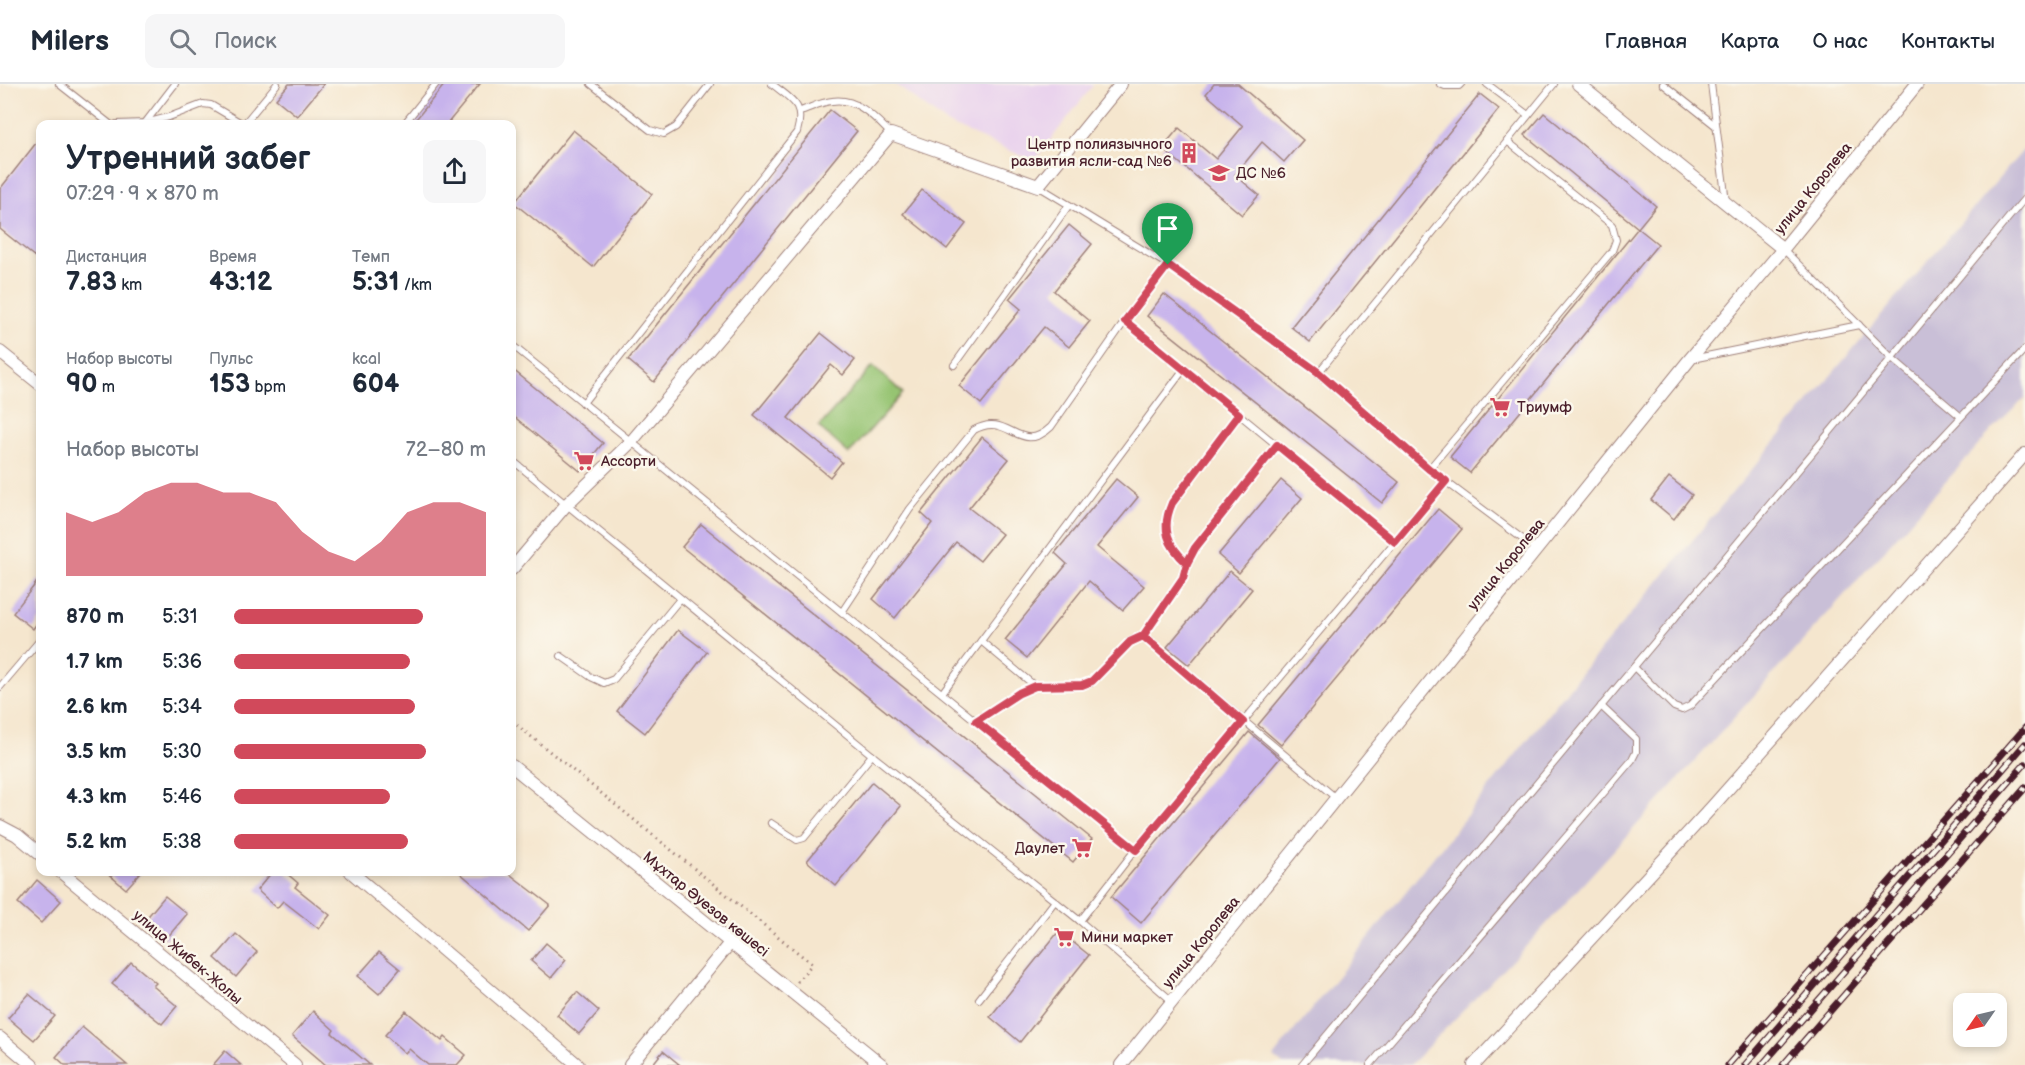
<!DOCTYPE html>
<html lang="ru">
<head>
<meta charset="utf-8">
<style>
	:root { --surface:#fff; --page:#f6f6f7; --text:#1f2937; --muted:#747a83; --line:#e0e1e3; --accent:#d1495b }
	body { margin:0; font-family:"Balsamiq Sans",sans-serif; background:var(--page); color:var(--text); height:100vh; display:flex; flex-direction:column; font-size:22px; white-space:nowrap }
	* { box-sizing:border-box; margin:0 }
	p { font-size:20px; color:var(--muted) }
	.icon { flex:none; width:33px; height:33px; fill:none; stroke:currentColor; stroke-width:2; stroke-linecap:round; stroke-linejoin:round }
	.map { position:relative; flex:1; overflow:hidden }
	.sheet { position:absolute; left:36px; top:36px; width:480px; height:756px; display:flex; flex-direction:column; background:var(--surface); border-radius:12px; box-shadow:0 3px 9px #0003 }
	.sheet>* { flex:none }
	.needle { width:39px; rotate:236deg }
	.fabs { position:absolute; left:1953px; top:909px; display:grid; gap:12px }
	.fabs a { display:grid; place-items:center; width:54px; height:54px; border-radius:12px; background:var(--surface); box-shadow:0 3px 9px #0003; font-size:30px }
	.pin { position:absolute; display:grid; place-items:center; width:51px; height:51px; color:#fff; margin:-62px -26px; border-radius:50% 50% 50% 0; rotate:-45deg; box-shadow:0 0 6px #0007 }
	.pin .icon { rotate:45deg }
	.round { display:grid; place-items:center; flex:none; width:63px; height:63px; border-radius:12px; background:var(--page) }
	.headline { display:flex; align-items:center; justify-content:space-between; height:102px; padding:0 30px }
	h1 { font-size:33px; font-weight:600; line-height:45px }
	.figures { display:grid; grid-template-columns:repeat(3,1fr); gap:9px; height:102px; padding:6px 30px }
	.figures div { display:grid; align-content:center }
	.figures b { font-size:26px; font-weight:600 }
	.figures small { font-size:16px; font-weight:400 }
	.figures p { font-size:16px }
	.chart { height:168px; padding:12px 30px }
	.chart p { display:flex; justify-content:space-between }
	.chart svg { width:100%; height:108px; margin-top:6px; fill:var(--accent); opacity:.7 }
	ul { padding:0 30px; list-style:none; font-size:20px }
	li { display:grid; grid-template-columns:96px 72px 1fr; align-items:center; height:45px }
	li i { height:15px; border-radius:8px; background:var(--accent) }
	header { display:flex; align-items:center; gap:36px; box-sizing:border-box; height:84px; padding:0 30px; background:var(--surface); border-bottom:2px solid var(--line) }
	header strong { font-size:28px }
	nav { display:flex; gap:33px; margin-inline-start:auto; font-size:21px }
	.search { width:420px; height:54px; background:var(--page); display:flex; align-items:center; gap:15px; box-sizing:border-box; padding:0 21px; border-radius:12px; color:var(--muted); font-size:22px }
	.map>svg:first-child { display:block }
</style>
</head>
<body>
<header>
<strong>Milers</strong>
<div class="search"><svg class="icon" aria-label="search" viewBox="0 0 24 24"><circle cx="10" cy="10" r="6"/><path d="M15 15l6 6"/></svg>Поиск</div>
<nav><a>Главная</a><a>Карта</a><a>О нас</a><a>Контакты</a></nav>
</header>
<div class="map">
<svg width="2025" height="981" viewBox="0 0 2025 981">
	<rect width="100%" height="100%" fill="#fbf7ec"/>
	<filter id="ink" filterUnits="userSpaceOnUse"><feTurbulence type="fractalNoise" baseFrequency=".0167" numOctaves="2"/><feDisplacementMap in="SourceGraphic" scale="12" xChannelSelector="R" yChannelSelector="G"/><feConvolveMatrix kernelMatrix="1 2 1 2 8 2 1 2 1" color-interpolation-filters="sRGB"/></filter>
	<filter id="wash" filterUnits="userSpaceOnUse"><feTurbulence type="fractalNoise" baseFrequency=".008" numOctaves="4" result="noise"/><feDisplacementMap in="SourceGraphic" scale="24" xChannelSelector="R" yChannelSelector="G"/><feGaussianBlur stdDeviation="1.35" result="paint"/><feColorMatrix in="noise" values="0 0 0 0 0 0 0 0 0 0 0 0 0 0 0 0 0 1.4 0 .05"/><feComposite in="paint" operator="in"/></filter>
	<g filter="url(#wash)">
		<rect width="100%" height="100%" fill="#f5e6ce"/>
		<polygon fill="#e9d2ed" points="895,0 1094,0 1034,77 948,40"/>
		<polygon fill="#c9bfd7" points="2025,64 2025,314 1993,345 1707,664 1530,858 1410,981 1283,981 1273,973 1582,588 1869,246"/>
		<polygon fill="#96c472" stroke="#70724e" stroke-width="1.5" points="873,282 903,309 849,370 819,343"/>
		<g id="blocks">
			<g fill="#c7b3ec">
				<polygon points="289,0 324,0 297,32 276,15"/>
				<polygon points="445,0 480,0 447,40 412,40"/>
				<polygon points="1214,0 1238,0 1303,56 1284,78 1262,58 1235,91 1259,111 1242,131 1162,64 1179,44 1216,75 1243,42 1206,10"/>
				<polygon points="1480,10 1499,25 1310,258 1291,243"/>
				<polygon points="830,26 857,47 654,298 628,276"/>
				<polygon points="1544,29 1656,122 1638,144 1525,51"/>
				<polygon points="573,46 652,110 593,183 514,119"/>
				<polygon points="40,54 40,177 0,145 0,105"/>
				<polygon points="922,106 966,140 947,165 903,130"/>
				<polygon points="1069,141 1092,160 1054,207 1090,237 1069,263 1044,243 981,320 959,302 1021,225 1009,215"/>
				<polygon points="1638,144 1658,160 1470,389 1450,373"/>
				<polygon points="1164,210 1399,398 1382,419 1147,232"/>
				<polygon points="821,249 855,276 843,291 831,281 788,334 842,378 830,393 754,331"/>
				<polygon points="512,285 603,359 580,387 512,331"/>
				<polygon points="982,353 1009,375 969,424 1002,450 980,477 956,458 895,534 873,515 932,439 921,429"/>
				<polygon points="1669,393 1692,411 1674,435 1651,416"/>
				<polygon points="1116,395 1138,413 1097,463 1144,502 1123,526 1089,497 1027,574 1005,556 1067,480 1055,469"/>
				<polygon points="1281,396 1302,414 1239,489 1218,471"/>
				<polygon points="1438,425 1462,445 1281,661 1258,641"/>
				<polygon points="701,440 1092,755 1073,778 682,463"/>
				<polygon points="1230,487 1252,505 1189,581 1167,563"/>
				<polygon points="40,494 40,535 33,545 13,529"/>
				<polygon points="678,546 707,568 645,649 617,627"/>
				<polygon points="1249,648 1280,674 1141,839 1111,813"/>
				<polygon points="872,698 901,722 836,802 807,777"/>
				<polygon points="106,788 141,788 126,805"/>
				<polygon points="272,788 285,788 298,799 295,803 330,831 319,845 283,817 277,824 257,806"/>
				<polygon points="459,788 507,788 550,821 528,847"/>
				<polygon points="37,796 61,817 41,839 18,819"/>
				<polygon points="165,812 187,830 166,855 144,837"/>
				<polygon points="1059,847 1089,871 1020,958 990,933"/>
				<polygon points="236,850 257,868 236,893 215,874"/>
				<polygon points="546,859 566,876 551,894 531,877"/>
				<polygon points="379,868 400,885 379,910 358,892"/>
				<polygon points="131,878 156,899 153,902 177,922 162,940 112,900"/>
				<polygon points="577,908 599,927 579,950 557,931"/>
				<polygon points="29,910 55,932 34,956 8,934"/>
				<polygon points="313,927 334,946 332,949 370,981 326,981 292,952"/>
				<polygon points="406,927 442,957 445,953 466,971 457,981 428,981 409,965 405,969 385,951"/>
				<polygon points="82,943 127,981 65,981 56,973"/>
				<polygon points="225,967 241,981 213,981"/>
				<polygon points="663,967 680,981 652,981"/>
			</g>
		</g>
	</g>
	<g filter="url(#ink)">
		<use href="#blocks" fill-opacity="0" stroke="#a0827c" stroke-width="1.5"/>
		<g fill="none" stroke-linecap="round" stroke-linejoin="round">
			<g stroke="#a0827c" stroke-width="8">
				<g id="service">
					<polyline points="59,0 110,40"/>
					<polyline points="591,0 650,46 664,50 676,43 710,0"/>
					<polyline points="1440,0 1445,2 1459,2 1461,0"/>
					<polyline points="1487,0 1528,31"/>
					<polyline points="1663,0 1716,42"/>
					<polyline points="1711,0 1726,118"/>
					<path d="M800,27C810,24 821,18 832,17C857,13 875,34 891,50"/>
					<polyline points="145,39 175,0"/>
					<polyline points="117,40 145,39 169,33 203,20 211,21 243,40"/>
					<polyline points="244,40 277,0"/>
					<polyline points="404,40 436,0"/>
					<polyline points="1038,102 1168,181 1318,289"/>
					<polyline points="1783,165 1892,274 1960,332"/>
					<polyline points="1125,237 1395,458"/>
					<polyline points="512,261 1135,766"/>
					<polyline points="1692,275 1859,241"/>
					<polyline points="954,281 1069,121"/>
					<path d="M583,319L797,48C805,20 792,16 772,0"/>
					<polyline points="512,376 872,671 1080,837 1172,917"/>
					<polyline points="1429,385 1612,167 1616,156 1612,141 1507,57"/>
					<polyline points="1536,465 1429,385 1318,289 1554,0"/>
					<path d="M1187,479C1167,461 1161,444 1172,419L1239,330"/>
					<path d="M842,528L910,425L974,346C1009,326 1019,373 1051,343L1125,237L1168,181"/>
					<polyline points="1143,552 1336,714"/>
					<polyline points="981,557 1035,602"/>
					<polyline points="561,572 591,593 604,599 614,595 680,515"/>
					<polyline points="1634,583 1674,623 1682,626 1690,622 2025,265"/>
					<polyline points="0,603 40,556"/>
					<polyline points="942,609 1184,285"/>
					<polyline points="976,637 1019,609 1035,602 1082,601 1092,598 1130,558 1143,552 1183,493 1187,479 1195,463 1277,361"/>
					<polyline points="771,739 797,756 804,754 872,671"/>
					<polyline points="1080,837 1135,766 1446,397"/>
					<polyline points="979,915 1055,817"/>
					<polyline points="1302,981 2025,114"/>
					<polyline points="1370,981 1632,676 1636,668 1636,655 1601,622"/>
				</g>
			</g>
			<g stroke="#a0827c" stroke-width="14">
				<g id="minor">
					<polyline points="1578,0 1783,165"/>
					<polyline points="0,268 40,300"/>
					<polyline points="512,485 566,421 631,358 891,50 1038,102 1121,0"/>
					<polyline points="512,682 882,981"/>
					<polyline points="0,742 17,751 40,770"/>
					<polyline points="61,788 295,981"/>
					<polyline points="351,788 578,981"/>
					<polyline points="0,954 32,981"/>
					<polyline points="630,981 730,859"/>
					<polyline points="1121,981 1690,275 1783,165 1917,0"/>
					<polyline points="1474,981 1712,723 2025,370"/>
				</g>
			</g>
			<polyline stroke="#a0827c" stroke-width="3" stroke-dasharray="1.5 4.5" stroke-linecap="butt" points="512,637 812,880 797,898"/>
			<use href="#service" stroke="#fff" stroke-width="6"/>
			<use href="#minor" stroke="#fff" stroke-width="12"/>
			<g stroke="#4a1f2b" stroke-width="7">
				<g id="rail">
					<polyline points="1728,981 2025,644"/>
					<polyline points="1745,981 2025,660"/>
					<polyline points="1762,981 2025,680"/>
					<polyline points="1783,981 2025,704"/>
				</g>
			</g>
			<use href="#rail" stroke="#fbf7ec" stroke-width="4.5" stroke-dasharray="14" stroke-linecap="butt"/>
		</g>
	</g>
	<g fill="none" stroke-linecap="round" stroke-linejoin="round" filter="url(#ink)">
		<g stroke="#fff" stroke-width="12">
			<path id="route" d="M1168,181L1125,237L1239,330L1172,419C1161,444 1167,461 1187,479L1183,494L1143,552L1243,638L1136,766L976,637L1019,609L1035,602L1082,601L1092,597L1130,558L1143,552L1183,494L1187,479L1195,464L1277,361L1395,458L1446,397L1429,385L1318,288L1168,181"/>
		</g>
		<use href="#route" stroke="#d1495b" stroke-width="8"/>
	</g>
	<defs>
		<g id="building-bare" transform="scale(1.62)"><path d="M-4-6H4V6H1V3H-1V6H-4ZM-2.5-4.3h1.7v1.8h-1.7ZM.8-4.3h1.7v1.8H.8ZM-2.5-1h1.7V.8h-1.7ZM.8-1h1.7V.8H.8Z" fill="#d1495b" stroke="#fbf7ec" stroke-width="2.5" paint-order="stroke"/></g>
		<g id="school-bare" transform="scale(1.62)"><path d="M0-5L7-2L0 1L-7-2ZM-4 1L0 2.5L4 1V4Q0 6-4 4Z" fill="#d1495b" stroke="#fbf7ec" stroke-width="2.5" paint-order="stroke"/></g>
		<g id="supermarket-bare" transform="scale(1.62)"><path d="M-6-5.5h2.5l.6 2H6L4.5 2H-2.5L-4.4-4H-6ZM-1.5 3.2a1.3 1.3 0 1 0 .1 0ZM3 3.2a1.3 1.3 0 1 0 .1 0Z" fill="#d1495b" stroke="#fbf7ec" stroke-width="2.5" paint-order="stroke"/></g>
	</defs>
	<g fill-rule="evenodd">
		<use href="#building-bare" x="1189" y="69"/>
		<use href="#school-bare" x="1219" y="89"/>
		<use href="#supermarket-bare" x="1500" y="323"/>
		<use href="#supermarket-bare" x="584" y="377"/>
		<use href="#supermarket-bare" x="1082" y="764"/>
		<use href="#supermarket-bare" x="1064" y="853"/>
	</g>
	<g text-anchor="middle" stroke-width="5" stroke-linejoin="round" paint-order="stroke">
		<g font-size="15" fill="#4a1f2b" stroke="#fbf7ec" text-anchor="start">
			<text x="1172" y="65" text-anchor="end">Центр полиязычного<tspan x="1172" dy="17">развития ясли-сад №6</tspan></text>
			<text x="1236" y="94">ДС №6</text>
			<text x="1517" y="328">Триумф</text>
			<text x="601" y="382">Ассорти</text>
			<text x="1065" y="769" text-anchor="end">Даулет</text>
			<text x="1081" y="858">Мини маркет</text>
		</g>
		<g font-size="15" fill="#4a1f2b" stroke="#fbf7ec">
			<text transform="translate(1813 104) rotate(-51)" y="5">улица Королева</text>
			<text transform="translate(1506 480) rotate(-51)" y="5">улица Королева</text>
			<text transform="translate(706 820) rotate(39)" y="5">Мұхтар Әуезов көшесі</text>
			<text transform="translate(1201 858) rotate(-51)" y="5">улица Королева</text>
			<text transform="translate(188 873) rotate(40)" y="5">улица Жибек-Жолы</text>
		</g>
	</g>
</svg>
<div class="fabs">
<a><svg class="needle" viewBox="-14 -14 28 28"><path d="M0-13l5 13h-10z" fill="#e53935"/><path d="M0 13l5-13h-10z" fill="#747a83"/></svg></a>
</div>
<div class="pin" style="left:1168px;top:181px;background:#1e9e55"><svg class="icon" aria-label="arrive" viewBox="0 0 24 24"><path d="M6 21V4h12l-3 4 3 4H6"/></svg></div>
<section class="sheet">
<div class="headline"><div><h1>Утренний забег</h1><p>07:29 · 9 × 870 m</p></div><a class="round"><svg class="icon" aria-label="share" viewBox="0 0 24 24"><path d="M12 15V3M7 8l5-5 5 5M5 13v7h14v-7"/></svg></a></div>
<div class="figures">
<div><p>Дистанция</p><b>7.83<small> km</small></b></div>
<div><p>Время</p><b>43:12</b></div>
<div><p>Темп</p><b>5:31<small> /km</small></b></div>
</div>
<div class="figures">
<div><p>Набор высоты</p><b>90<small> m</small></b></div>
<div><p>Пульс</p><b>153<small> bpm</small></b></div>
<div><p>kcal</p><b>604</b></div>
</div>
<div class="chart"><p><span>Набор высоты</span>72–80 m</p>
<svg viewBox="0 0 160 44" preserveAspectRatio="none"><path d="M0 44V18L10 22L20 18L30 10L40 6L50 6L60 10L70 10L80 14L90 26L100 34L110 38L120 30L130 18L140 14L150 14L160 18V44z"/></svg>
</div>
<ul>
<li><b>870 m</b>5:31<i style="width:75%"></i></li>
<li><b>1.7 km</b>5:36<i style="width:70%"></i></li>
<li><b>2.6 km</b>5:34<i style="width:72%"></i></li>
<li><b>3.5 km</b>5:30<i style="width:76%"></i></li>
<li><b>4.3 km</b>5:46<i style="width:62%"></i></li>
<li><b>5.2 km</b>5:38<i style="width:69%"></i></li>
</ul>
</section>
</div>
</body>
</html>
